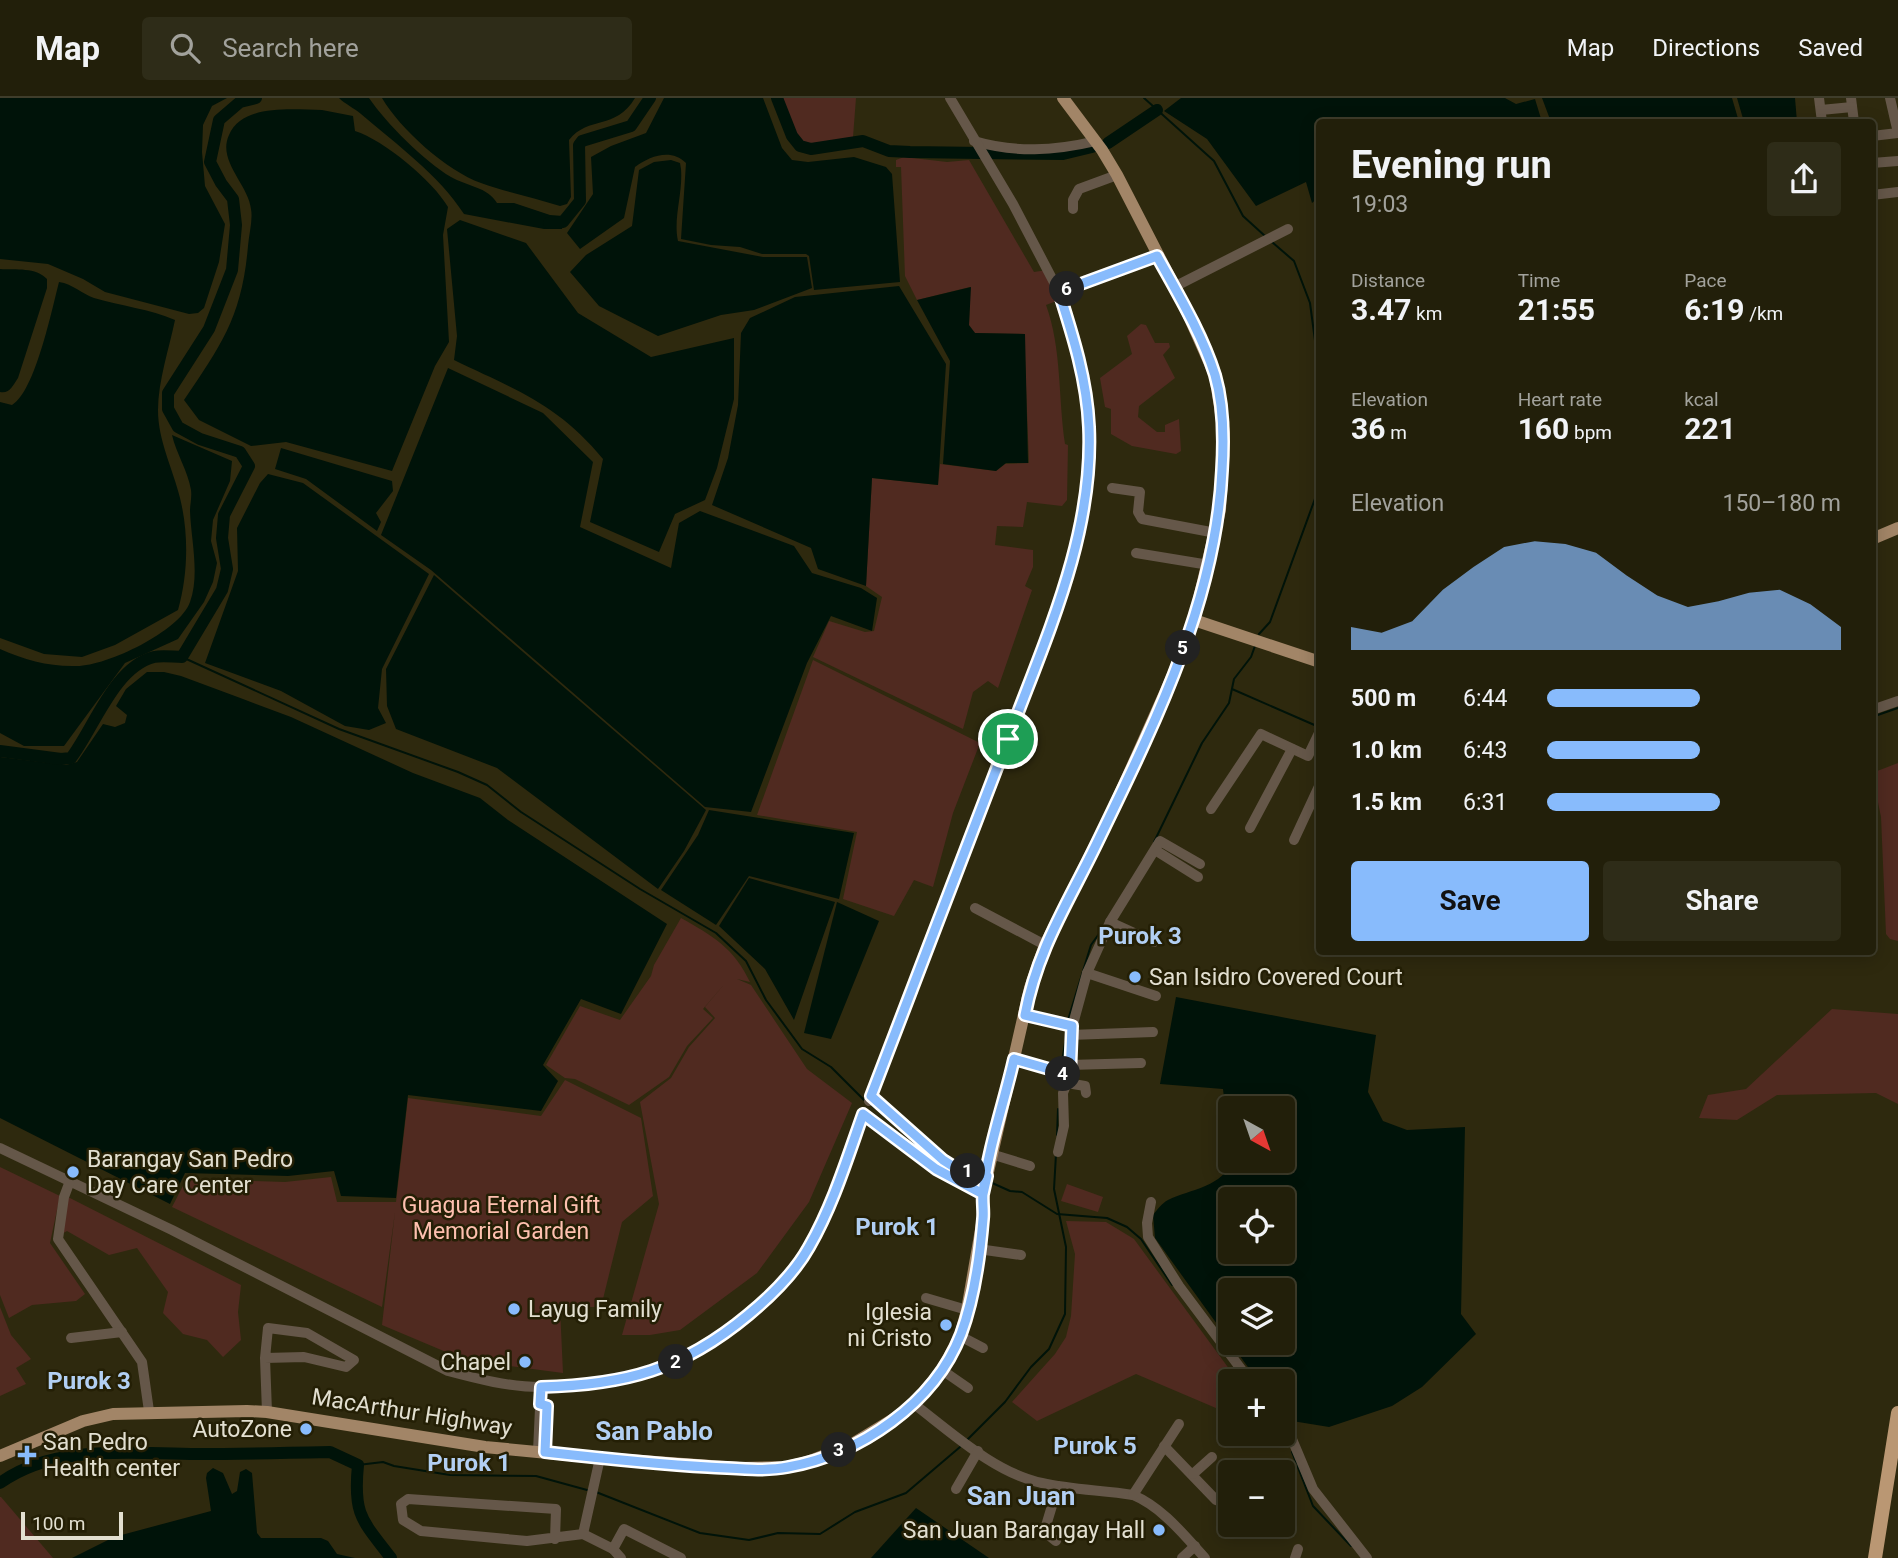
<!DOCTYPE html>
<html lang="en">
<head>
<meta charset="utf-8">
<style>
	:root { --surface:#221f0a; --page:#2e2c18; --text:#f1f3f6; --muted:#a2a29c; --line:#3f3d2b; --accent:#88bbfc }
	body { margin:0; font-family:Roboto,sans-serif; background:var(--page); color:var(--text); height:100vh; display:flex; flex-direction:column; font-size:26px; white-space:nowrap }
	* { box-sizing:border-box; margin:0 }
	p { font-size:23px; color:var(--muted) }
	.icon { flex:none; width:38px; height:38px; fill:none; stroke:currentColor; stroke-width:2; stroke-linecap:round; stroke-linejoin:round }
	.map { position:relative; flex:1; overflow:hidden }
	.details { position:absolute; left:1316px; top:21px; width:560px; height:836px; display:flex; flex-direction:column; background:var(--surface); border-radius:7px; box-shadow:0 4px 18px #0003,0 0 0 2px var(--line) }
	.details>* { flex:none }
	.needle { width:46px; rotate:140deg }
	.buttons { position:absolute; left:1218px; top:998px; display:grid; gap:14px }
	.buttons a { display:grid; place-items:center; width:77px; height:77px; border-radius:7px; background:var(--surface); box-shadow:0 4px 18px #0003,0 0 0 2px var(--line); font-size:35px }
	.scale { position:absolute; left:21px; bottom:18px; width:102px; box-sizing:border-box; padding-left:7px; border:4px solid #e2dfd0; border-top:0; font-size:19px; line-height:24px; white-space:nowrap; color:#e2dfd0; -webkit-text-stroke:5px #241f05; paint-order:stroke }
	.pin { position:absolute; display:grid; place-items:center; width:60px; height:60px; color:#fff; margin:-30px; border:4px solid #fff; border-radius:50%; box-shadow:0 2px 7px #0007 }
	.km { position:absolute; width:35px; height:35px; margin:-18px; border-radius:50%; background:#222; color:#fff; font-size:19px; line-height:35px; text-align:center }
	.round { display:grid; place-items:center; flex:none; width:74px; height:74px; border-radius:7px; background:var(--page) }
	.head { display:flex; align-items:center; justify-content:space-between; height:119px; padding:0 35px }
	h1 { font-size:38px; font-weight:700; line-height:52px }
	.metrics { display:grid; grid-template-columns:repeat(3,1fr); gap:10px; height:119px; padding:7px 35px }
	.metrics div { display:grid; align-content:center }
	.metrics b { font-size:30px; font-weight:700 }
	.metrics small { font-size:19px; font-weight:400 }
	.metrics p { font-size:19px }
	.chart { height:196px; padding:14px 35px }
	.chart p { display:flex; justify-content:space-between }
	.chart svg { width:100%; height:126px; margin-top:7px; fill:var(--accent); opacity:.7 }
	.cta { display:flex; gap:14px; margin-top:auto; padding:14px 35px }
	.cta a { flex:1; height:80px; border-radius:7px; background:var(--accent); color:#111; font-size:28px; font-weight:700; line-height:80px; text-align:center }
	.cta a+a { background:var(--page); color:var(--text) }
	ul { padding:0 35px; list-style:none; font-size:23px }
	li { display:grid; grid-template-columns:112px 84px 1fr; align-items:center; height:52px }
	li i { height:18px; border-radius:9px; background:var(--accent) }
	header { display:flex; align-items:center; gap:42px; box-sizing:border-box; height:98px; padding:0 35px; background:var(--surface); border-bottom:2px solid var(--line) }
	header strong { font-size:33px }
	nav { display:flex; gap:38px; margin-inline-start:auto; font-size:24px }
	.search { width:490px; height:63px; background:var(--page); display:flex; align-items:center; gap:18px; box-sizing:border-box; padding:0 24px; border-radius:7px; color:var(--muted); font-size:26px }
	.map>svg:first-child { display:block }
</style>
</head>
<body>
<header>
<strong>Map</strong>
<div class="search"><svg class="icon" aria-label="search" viewBox="0 0 24 24"><circle cx="10" cy="10" r="6"/><path d="M15 15l6 6"/></svg>Search here</div>
<nav><a>Map</a><a>Directions</a><a>Saved</a></nav>
</header>
<div class="map">
<svg width="1898" height="1460" viewBox="0 0 1898 1460">
	<rect width="100%" height="100%" fill="#2e290e"/>
	<g fill="#502a20">
		<path d="M783,0H856L853,39C799,49 799,55 783,0Z"/>
		<path d="M904,59L947,64L969,62L1034,174L1047,172L1059,202L1046,207C1062,251 1058,299 1065,346L1068,347L1067,402L1062,408L1027,404L1023,429L997,428L995,447L1033,452V469L1025,488L1032,492L998,590L988,583L973,594L963,631L813,559L829,523L865,534L874,533L882,499L866,488L872,380L938,387L940,366L996,373L1005,366L1029,365L1024,236L975,235L969,228L970,189L917,202L905,178L901,69H896V62Z"/>
		<polygon points="1141,226 1146,227 1155,245 1169,245 1170,249 1163,257 1175,280 1139,308 1138,319 1157,334 1165,334 1165,327 1179,321 1181,353 1176,356 1132,348 1111,336 1111,311 1105,309 1100,280 1132,256 1127,238"/>
		<polygon points="813,562 980,645 953,715 933,789 914,782 894,818 843,801 857,734 757,717"/>
		<polygon points="1898,665 1898,843 1890,841 1886,836 1881,719 1872,675"/>
		<path d="M681,820C713,838 734,850 750,884L737,881L751,887L807,971L852,1005L809,1104L757,1175L680,1232L650,1237H622L659,1106L640,1004L671,980L689,949L715,920L705,909L727,883L703,911L713,920L687,948L669,979L629,1007L575,981L565,980L546,967L580,908L620,922L651,878L654,867Z"/>
		<polygon points="1832,911 1898,916 1898,1006 1876,995 1777,997 1737,1022 1699,1020 1708,997 1746,991"/>
		<polygon points="565,982 641,1020 653,1098 622,1124 601,1209 560,1209 563,1275 465,1262 382,1227 395,1114 382,1209 172,1109 185,1084 192,1081 285,1084 331,1079 337,1104 396,1104 408,1000 541,1018"/>
		<polygon points="0,1069 60,1098 50,1145 85,1196 76,1203 32,1207 9,1220 0,1197"/>
		<polygon points="1067,1086 1103,1099 1098,1114 1061,1103"/>
		<polygon points="66,1098 241,1187 238,1214 241,1242 223,1259 207,1242 183,1236 163,1215 168,1194 137,1150 109,1157 67,1133 60,1137"/>
		<polygon points="1066,1123 1106,1124 1134,1141 1238,1283 1230,1283 1230,1316 1136,1276 1037,1323 1012,1304 1055,1256 1066,1239 1071,1218 1075,1156"/>
		<polygon points="0,1209 11,1237 31,1261 16,1270 26,1286 0,1298"/>
		<polygon points="0,1399 1,1399 53,1460 0,1460"/>
	</g>
	<g fill="#001309" fill-rule="evenodd">
		<polygon points="0,0 227,0 212,8 203,27 202,54 205,88 225,126 219,164 204,210 198,215 189,216 105,194 83,181 48,166 0,161"/>
		<path d="M339,0H369C386,25 425,64 451,79C466,88 488,89 497,105H514L550,117L563,118L562,131H544L464,116C438,76 397,47 361,16C354,10 345,6 339,0Z"/>
		<path d="M382,0H635C615,33 589,17 569,42L571,99L567,106L560,108C534,100 506,94 481,85C447,73 400,31 382,0Z"/>
		<path d="M664,0H763L782,50L792,62L808,64L854,59L886,69L892,76L900,184L814,192L809,158L806,156H762L740,149L711,147L681,141L686,65C671,50 650,58 635,69L624,120L580,151L567,135L593,96L591,59L611,48L646,35Z"/>
		<polygon points="1181,0 1505,0 1516,6 1535,1 1542,24 1320,24 1319,99 1312,105 1306,84 1256,108 1207,41 1164,13"/>
		<polygon points="1542,0 1732,0 1739,24 1551,24"/>
		<polygon points="1737,0 1795,0 1797,24 1744,24"/>
		<path d="M322,12L353,18L355,33C384,42 433,83 448,109L443,137L449,244L435,268L392,373L286,344L251,348L199,322L184,302C222,246 242,218 248,148C249,136 253,122 251,111C248,86 217,63 229,37C243,5 294,12 322,12Z"/>
		<path d="M671,62L680,65L681,71C683,95 673,121 678,143L763,159H807L812,190L754,212L721,217L658,238L599,208L570,174L586,157L632,128L639,72L654,64Z"/>
		<path d="M460,122L526,145L578,215L651,259L734,240V301L717,370L705,402L675,416L659,454L590,424L603,361C558,306 516,292 454,262L457,238L447,131Z"/>
		<path d="M0,171C16,172 36,169 47,181V190L18,280C13,287 10,296 0,294Z"/>
		<path d="M59,184C73,186 82,196 94,200C121,208 150,211 175,222C169,251 158,283 158,312C158,343 173,371 180,400C189,436 188,477 178,512L115,547L82,559L44,556L0,540V304L12,307C35,294 52,211 59,184Z"/>
		<polygon points="899,188 946,266 938,387 872,380 866,488 818,471 811,450 712,407 728,360 738,307 741,235 750,220 795,199"/>
		<polygon points="971,189 969,227 975,235 1025,236 1028,365 1006,365 996,373 943,366 950,263 917,202"/>
		<polygon points="448,270 543,315 593,364 580,429 671,470 679,425 700,413 794,448 812,475 861,490 877,500 872,533 831,518 807,565 751,714 705,709 431,472 381,437"/>
		<path d="M172,337L232,363L230,383L213,422L211,443L217,465L213,484L204,504L178,541L125,565L64,648H24L0,635V551C25,562 50,569 77,568C107,568 180,533 190,504C200,477 191,441 190,413C190,407 192,399 191,392C188,373 176,355 172,337Z"/>
		<polygon points="281,350 392,383 393,393 376,415 381,424 377,433 306,381 275,371"/>
		<polygon points="268,376 303,385 429,476 382,571 378,610 386,625 369,632 345,628 281,593 205,565 238,473 237,430 260,385"/>
		<polygon points="434,477 706,712 684,753 658,791 497,670 396,631 387,608 386,571"/>
		<polygon points="147,574 164,574 181,578 243,601 291,619 413,675 480,700 508,722 667,826 621,916 581,901 543,967 558,983 541,1013 408,997 396,1100 341,1098 334,1073 288,1078 185,1075 170,1106 0,1020 0,659 66,667 77,664 103,626 115,629 125,625 127,617 116,608 126,591"/>
		<polygon points="709,712 854,735 839,801 749,778 716,827 661,792 698,737"/>
		<polygon points="749,780 835,804 794,922 765,871 719,828"/>
		<polygon points="837,804 879,823 831,941 804,935"/>
		<path d="M1176,899L1376,937L1368,994L1383,1023L1407,1032L1465,1029L1461,1216L1476,1236L1422,1289L1392,1308L1329,1329L1286,1322L1283,1317V1283H1258L1155,1140L1153,1117C1157,1112 1162,1105 1168,1102C1190,1091 1224,1089 1232,1062H1283V1010H1230V1052L1223,991L1160,986ZM1230,1101H1283V1153H1230ZM1230,1192H1283V1244H1230Z"/>
		<polygon points="213,1370 223,1375 232,1396 237,1393 240,1374 246,1371 252,1375 257,1435 261,1440 321,1440 328,1443 337,1456 355,1460 72,1460 114,1439 211,1413 206,1380 207,1375"/>
		<polygon points="916,1410 989,1460 871,1460"/>
	</g>
	<g fill="none" stroke-linecap="round" stroke-linejoin="round">
		<g stroke="#001309" stroke-width="2">
			<polyline points="1144,0 1214,63 1243,118 1265,138"/>
			<polyline points="1272,144 1294,163 1310,205 1320,280"/>
			<polyline points="1259,536 1270,524 1320,387"/>
			<polyline points="182,559 339,631 458,674 487,687 521,714 640,791 716,835 746,863 766,902 802,951 831,969 864,1002"/>
			<polyline points="1232,591 1319,629"/>
			<polyline points="1872,619 1898,610"/>
			<polyline points="1154,744 1202,645 1229,605 1234,581 1251,559 1255,548"/>
			<polyline points="1068,922 1091,847 1101,833"/>
			<polyline points="1061,970 1065,945"/>
			<polyline points="1059,991 1060,979"/>
			<polyline points="872,1007 900,1030"/>
			<polyline points="1057,1037 1058,1011"/>
			<polyline points="909,1039 922,1053 936,1063"/>
			<polyline points="990,1084 1010,1093 1022,1094 1057,1116 1107,1120 1127,1129 1141,1141 1172,1187"/>
			<polyline points="1282,1335 1288,1345"/>
			<polyline points="967,1342 1005,1304 1031,1269 1049,1251 1065,1216 1066,1149 1054,1091 1056,1056"/>
			<polyline points="1292,1354 1313,1408 1351,1448"/>
			<polyline points="358,1367 383,1364 394,1368 450,1377 536,1378 587,1392"/>
			<polyline points="596,1394 700,1435 749,1442 778,1435 820,1436 855,1414 906,1395 960,1349"/>
		</g>
		<g stroke="#001309" stroke-width="12">
			<polyline points="777,0 792,38 800,48 811,51 863,43 889,53 910,54 1063,56 1092,49"/>
			<polyline points="1108,45 1157,12"/>
			<polyline points="549,125 563,124 580,103 579,47 582,43 631,28 650,0"/>
			<path d="M0,653L61,661L71,660C94,630 114,569 154,559C163,557 173,559 182,559L222,492L227,471L222,440L224,417L249,368L240,354L200,341L178,329L168,311V295L209,231L232,172L236,127L233,101L221,85L210,64L219,22L240,4L256,0"/>
			<path d="M0,1385C55,1345 132,1356 197,1356C241,1356 286,1355 330,1354L358,1367C353,1417 362,1422 391,1460"/>
		</g>
		<g stroke="#655749" stroke-width="10">
			<polyline points="1819,0 1822,24"/>
			<polyline points="1851,0 1854,24"/>
			<polyline points="1821,12 1852,9"/>
			<polyline points="1872,38 1898,35 1890,0"/>
			<path d="M974,43C1015,55 1054,53 1096,43"/>
			<polyline points="1872,65 1898,63"/>
			<polyline points="1872,97 1898,94"/>
			<polyline points="1073,111 1073,102 1079,91 1117,77"/>
			<polyline points="1174,189 1288,131"/>
			<polyline points="1059,194 1157,158"/>
			<polyline points="1112,390 1140,394 1138,414 1142,421 1216,435"/>
			<polyline points="1136,455 1209,467"/>
			<polyline points="1872,612 1898,603"/>
			<polyline points="1211,711 1261,636 1308,658 1320,633"/>
			<polyline points="1250,730 1292,651"/>
			<polyline points="1294,742 1320,686"/>
			<polyline points="1155,752 1198,779"/>
			<polyline points="975,810 1045,847"/>
			<polyline points="1110,824 1154,844"/>
			<polyline points="1087,875 1156,898"/>
			<polyline points="1025,917 1072,928"/>
			<polyline points="1070,937 1153,934"/>
			<polyline points="1014,961 1070,977"/>
			<polyline points="1069,967 1141,965"/>
			<polyline points="1067,985 1085,988 1086,995"/>
			<polyline points="871,998 943,1062 954,1069 987,1078"/>
			<polyline points="869,1003 1008,646 1067,481 1086,398 1089,328 1079,259 1059,194 1013,106 950,0"/>
			<path d="M0,1050L172,1132L448,1273C478,1281 509,1289 541,1289C646,1291 750,1243 807,1152C833,1111 847,1062 863,1016L936,1071L983,1096"/>
			<polyline points="1058,1054 1064,1028 1063,995 1070,977 1070,937 1087,875 1110,824 1160,743 1200,766"/>
			<polyline points="991,1056 1030,1068"/>
			<polyline points="70,1083 64,1099 58,1141 142,1264 149,1313"/>
			<polyline points="1151,1104 1147,1125 1148,1139 1179,1188 1250,1283"/>
			<polyline points="978,1151 1021,1157"/>
			<polyline points="926,1200 967,1212"/>
			<polyline points="960,1238 983,1250"/>
			<polyline points="71,1240 122,1234"/>
			<polyline points="265,1260 304,1259 346,1269 354,1262 307,1235 268,1230 265,1260 267,1314"/>
			<polyline points="942,1272 968,1290"/>
			<path d="M914,1306C952,1335 995,1375 1042,1385C1072,1392 1103,1392 1133,1397C1162,1409 1184,1437 1205,1460"/>
			<polyline points="1283,1325 1289,1334 1313,1391 1367,1460"/>
			<polyline points="1164,1348 1216,1402 1222,1404 1230,1397"/>
			<polyline points="538,1353 541,1289"/>
			<polyline points="1253,1374 1253,1373"/>
			<polyline points="1193,1376 1212,1359"/>
			<polyline points="956,1391 978,1353"/>
			<polyline points="1133,1397 1179,1326"/>
			<polyline points="583,1436 600,1360"/>
			<polyline points="555,1441 556,1411 408,1401 401,1406 403,1422 421,1433 527,1443 583,1436 613,1451 621,1460"/>
			<polyline points="1056,1443 1046,1435 1045,1431 1058,1388"/>
			<polyline points="613,1451 624,1431 681,1460"/>
			<polyline points="1182,1460 1195,1448"/>
			<polyline points="1295,1460 1298,1451"/>
		</g>
		<g stroke="#a28567" stroke-width="12">
			<polyline points="1872,441 1898,430"/>
			<polyline points="1194,522 1320,564"/>
			<polyline points="0,1358 83,1323 113,1316 247,1313 267,1314 485,1349 600,1360 739,1370 786,1369 807,1364 851,1347 897,1319 914,1306 942,1272 960,1238 967,1212 983,1120 983,1096 1030,890 1045,847 1110,718 1173,577 1194,522 1220,412 1224,335 1215,277 1184,207 1117,77 1102,52 1063,0"/>
		</g>
		<polyline stroke="#ba9773" stroke-width="14" points="1875,1460 1898,1315"/>
	</g>
	<g fill="none" stroke-linecap="round" stroke-linejoin="round">
		<g stroke="#fff" stroke-width="14">
			<path id="route" d="M1008,641L871,998L943,1062L954,1069L987,1078L983,1096L936,1071L863,1016C847,1061 833,1107 809,1149C794,1176 771,1198 748,1217C682,1272 625,1287 541,1289L540,1306L547,1308L545,1354C599,1360 653,1366 708,1369C734,1370 762,1374 788,1369C860,1356 934,1306 961,1236C974,1201 980,1158 983,1121C984,1113 982,1104 983,1095C988,1050 1004,1005 1014,961L1070,977L1072,928L1025,917C1037,852 1068,805 1096,747C1153,629 1216,505 1222,372C1224,341 1224,308 1215,277C1202,236 1178,196 1157,158L1059,194C1073,238 1087,282 1089,329C1094,438 1045,541 1008,641"/>
		</g>
		<use href="#route" stroke="#88bbfc" stroke-width="9"/>
	</g>
	<g fill="#88bbfc" stroke="#241f05" stroke-width="2.5">
		<circle cx="1135" cy="879" r="7"/>
		<circle cx="73" cy="1074" r="7"/>
		<circle cx="514" cy="1211" r="7"/>
		<circle cx="946" cy="1227" r="7"/>
		<circle cx="525" cy="1264" r="7"/>
		<circle cx="306" cy="1331" r="7"/>
		<path d="M23.5 1346.5h7v7h7v7h-7v7h-7v-7h-7v-7h7z"/>
		<circle cx="1159" cy="1432" r="7"/>
	</g>
	<g text-anchor="middle" stroke-width="5" stroke-linejoin="round" paint-order="stroke">
		<g font-size="23" fill="#e2dfd0" stroke="#241f05" text-anchor="start">
			<text x="1149" y="887">San Isidro Covered Court</text>
			<text x="87" y="1069">Barangay San Pedro<tspan x="87" dy="26">Day Care Center</tspan></text>
			<text x="528" y="1219">Layug Family</text>
			<text x="932" y="1222" text-anchor="end">Iglesia<tspan x="932" dy="26">ni Cristo</tspan></text>
			<text x="511" y="1272" text-anchor="end">Chapel</text>
			<text x="292" y="1339" text-anchor="end">AutoZone</text>
			<text x="43" y="1352">San Pedro<tspan x="43" dy="26">Health center</tspan></text>
			<text x="1145" y="1440" text-anchor="end">San Juan Barangay Hall</text>
		</g>
		<g font-size="23" fill="#fec0af" stroke="#241f05">
			<text x="501" y="1115">Guagua Eternal Gift<tspan x="501" dy="26">Memorial Garden</tspan></text>
		</g>
		<g font-size="23" fill="#e2dfd0" stroke="#241f05">
			<text transform="translate(412 1314) rotate(9)" y="8">MacArthur Highway</text>
		</g>
		<g font-size="24" font-weight="bold" fill="#b2cff3" stroke="#241f05">
			<text x="1140" y="846">Purok 3</text>
			<text x="897" y="1137">Purok 1</text>
			<text x="89" y="1291">Purok 3</text>
			<text x="1095" y="1356">Purok 5</text>
			<text x="469" y="1373">Purok 1</text>
		</g>
		<g font-size="26" font-weight="bold" fill="#b2cff3" stroke="#241f05">
			<text x="654" y="1342">San Pablo</text>
			<text x="1021" y="1407">San Juan</text>
		</g>
	</g>
</svg>
<div class="buttons">
<a><svg class="needle" viewBox="-14 -14 28 28"><path d="M0-13l5 13h-10z" fill="#e53935"/><path d="M0 13l5-13h-10z" fill="#a2a29c"/></svg></a>
<a><svg class="icon" aria-label="locate" viewBox="0 0 24 24"><circle cx="12" cy="12" r="6"/><path d="M12 2v4M12 18v4M2 12h4M18 12h4"/></svg></a>
<a><svg class="icon" aria-label="layers" viewBox="0 0 24 24"><path d="M12 4l9 5-9 5-9-5zM3 14l9 5 9-5"/></svg></a>
<a>+</a>
<a>−</a>
</div>
<div class="scale">100 m</div>
<div class="pin" style="left:1008px;top:641px;background:#1e9e55"><svg class="icon" aria-label="arrive" viewBox="0 0 24 24"><path d="M6 21V4h12l-3 4 3 4H6"/></svg></div>
<b class="km" style="left:968px;top:1073px">1</b>
<b class="km" style="left:676px;top:1264px">2</b>
<b class="km" style="left:839px;top:1352px">3</b>
<b class="km" style="left:1063px;top:976px">4</b>
<b class="km" style="left:1183px;top:550px">5</b>
<b class="km" style="left:1067px;top:191px">6</b>
<section class="details">
<div class="head"><div><h1>Evening run</h1><p>19:03</p></div><a class="round"><svg class="icon" aria-label="share" viewBox="0 0 24 24"><path d="M12 15V3M7 8l5-5 5 5M5 13v7h14v-7"/></svg></a></div>
<div class="metrics">
<div><p>Distance</p><b>3.47<small> km</small></b></div>
<div><p>Time</p><b>21:55</b></div>
<div><p>Pace</p><b>6:19<small> /km</small></b></div>
</div>
<div class="metrics">
<div><p>Elevation</p><b>36<small> m</small></b></div>
<div><p>Heart rate</p><b>160<small> bpm</small></b></div>
<div><p>kcal</p><b>221</b></div>
</div>
<div class="chart"><p><span>Elevation</span>150–180 m</p>
<svg viewBox="0 0 160 44" preserveAspectRatio="none"><path d="M0 44V36L10 38L20 34L30 23L40 15L50 8L60 6L70 7L80 10L90 18L100 25L110 29L120 27L130 24L140 23L150 28L160 36V44z"/></svg>
</div>
<ul>
<li><b>500 m</b>6:44<i style="width:52%"></i></li>
<li><b>1.0 km</b>6:43<i style="width:52%"></i></li>
<li><b>1.5 km</b>6:31<i style="width:59%"></i></li>
</ul>
<div class="cta"><a>Save</a><a>Share</a></div>
</section>
</div>
</body>
</html>
